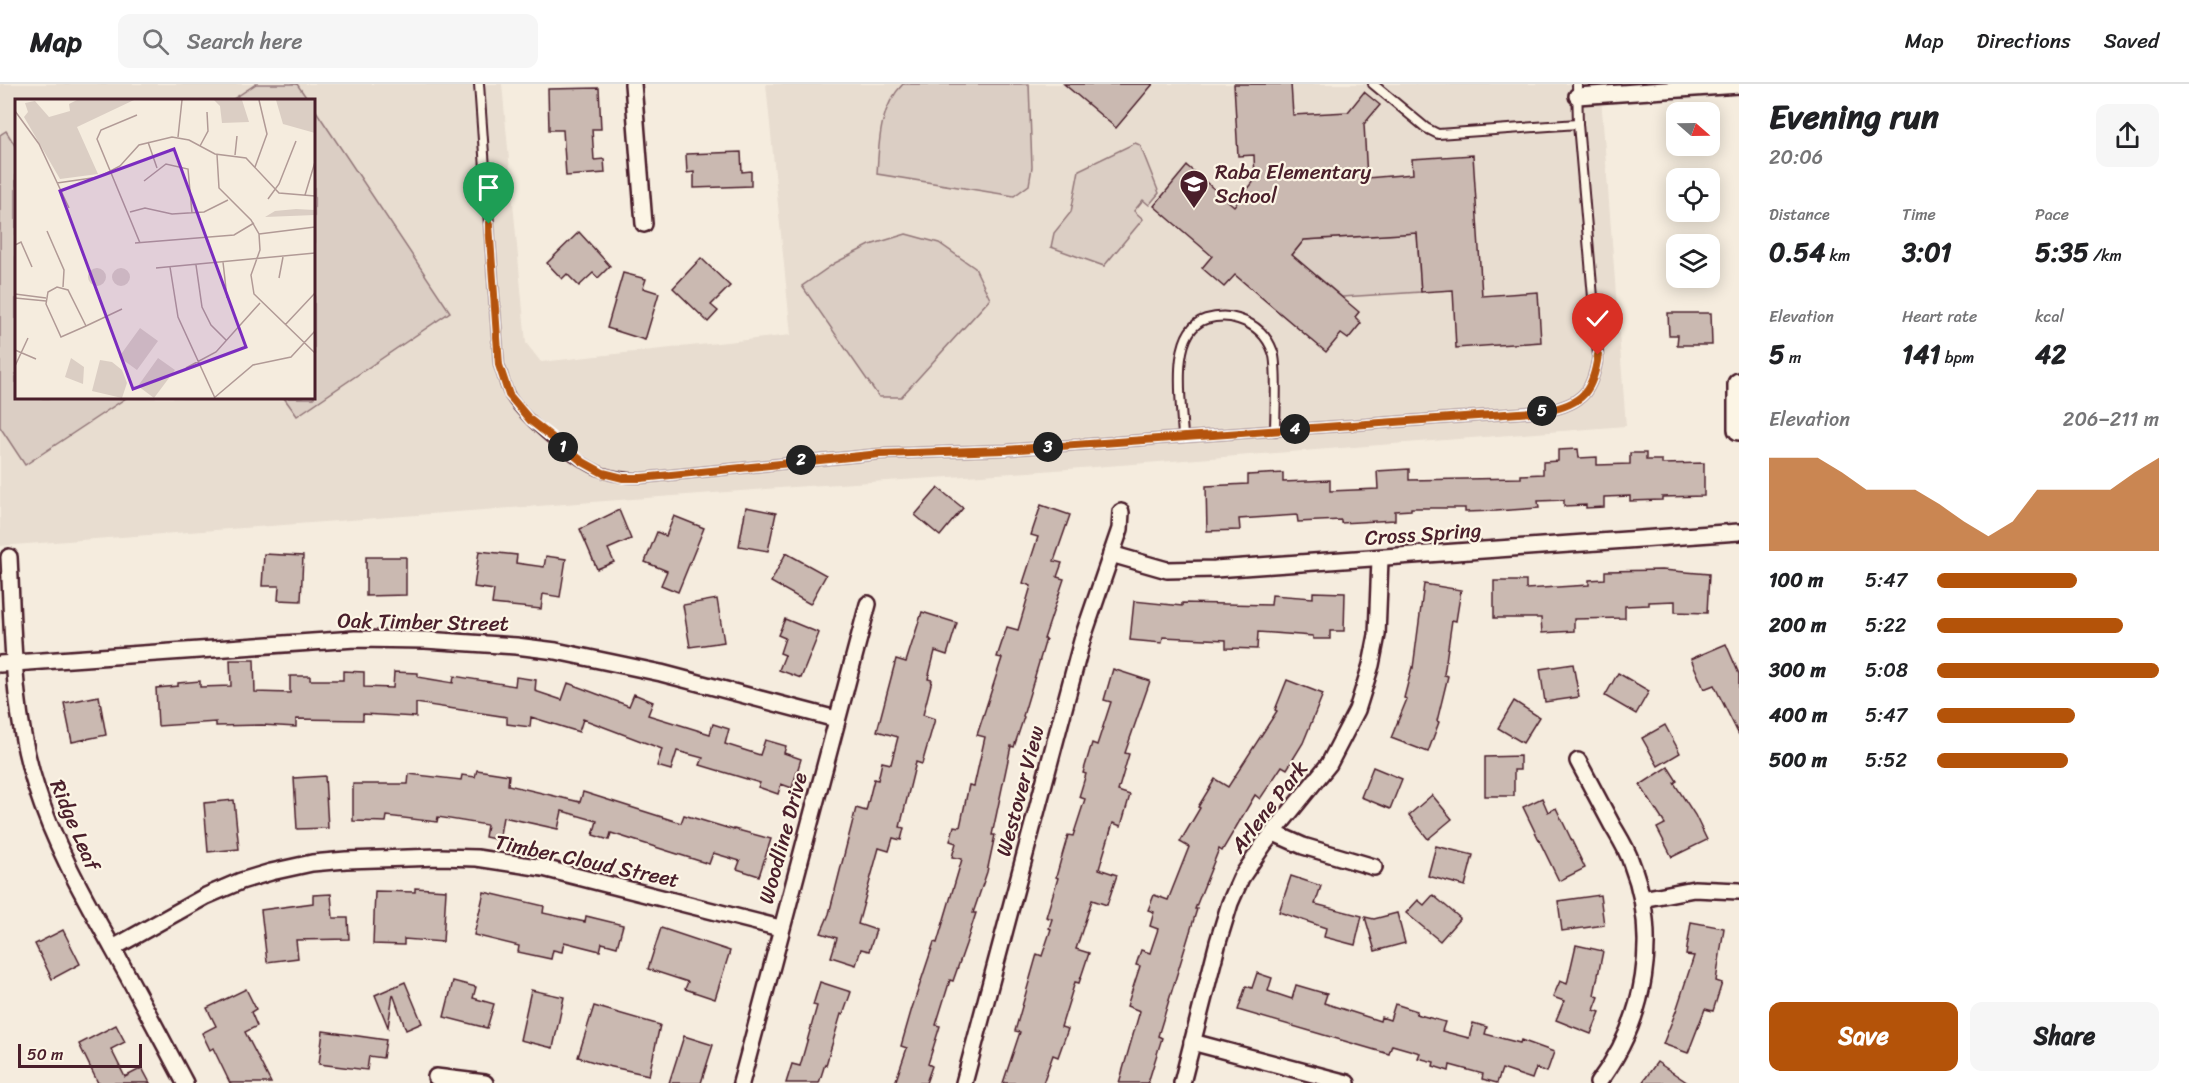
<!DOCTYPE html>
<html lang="en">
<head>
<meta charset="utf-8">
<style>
	:root { --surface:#fff; --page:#f6f6f6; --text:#202124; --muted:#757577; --line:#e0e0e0; --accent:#b45309 }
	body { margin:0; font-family:Sriracha,sans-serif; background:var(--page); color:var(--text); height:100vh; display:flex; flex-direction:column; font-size:22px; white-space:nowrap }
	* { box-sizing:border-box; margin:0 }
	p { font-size:20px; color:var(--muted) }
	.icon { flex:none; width:33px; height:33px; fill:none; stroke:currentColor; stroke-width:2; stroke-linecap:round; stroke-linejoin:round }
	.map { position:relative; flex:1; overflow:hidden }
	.panel { display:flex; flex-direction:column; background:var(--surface); width:450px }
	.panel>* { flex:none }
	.needle { width:39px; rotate:110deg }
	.controls { position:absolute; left:1666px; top:18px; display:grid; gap:12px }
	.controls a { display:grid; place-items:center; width:54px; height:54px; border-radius:12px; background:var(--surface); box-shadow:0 3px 15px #0003; font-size:30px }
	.scale { position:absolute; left:18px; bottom:15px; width:124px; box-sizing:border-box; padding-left:6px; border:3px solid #4a1f2b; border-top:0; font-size:16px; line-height:21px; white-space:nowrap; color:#4a1f2b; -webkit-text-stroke:4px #fcf5e5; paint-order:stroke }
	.pin { position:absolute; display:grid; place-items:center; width:51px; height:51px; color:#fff; margin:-62px -26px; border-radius:50% 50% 50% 0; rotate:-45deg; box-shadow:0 0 6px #0007 }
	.pin .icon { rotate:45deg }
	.km { position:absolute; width:30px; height:30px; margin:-15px; border-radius:50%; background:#222; color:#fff; font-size:16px; line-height:30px; text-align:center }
	.round { display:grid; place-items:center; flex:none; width:63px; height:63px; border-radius:12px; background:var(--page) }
	.summary { display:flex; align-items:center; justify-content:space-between; height:102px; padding:0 30px }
	h1 { font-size:33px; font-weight:700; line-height:45px }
	.stats { display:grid; grid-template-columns:repeat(3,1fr); gap:9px; height:102px; padding:6px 30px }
	.stats div { display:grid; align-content:center }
	.stats b { font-size:26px; font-weight:700 }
	.stats small { font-size:16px; font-weight:400 }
	.stats p { font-size:16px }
	.chart { height:168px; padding:12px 30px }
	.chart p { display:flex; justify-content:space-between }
	.chart svg { width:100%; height:108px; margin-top:6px; fill:var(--accent); opacity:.7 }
	.action { display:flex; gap:12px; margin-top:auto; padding:12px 30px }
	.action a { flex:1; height:69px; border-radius:12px; background:var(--accent); color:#fff; font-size:24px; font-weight:700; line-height:69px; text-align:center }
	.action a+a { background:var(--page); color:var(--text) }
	ul { padding:0 30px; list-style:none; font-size:20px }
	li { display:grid; grid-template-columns:96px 72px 1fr; align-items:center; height:45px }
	li i { height:15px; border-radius:8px; background:var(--accent) }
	header { display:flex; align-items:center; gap:36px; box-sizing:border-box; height:84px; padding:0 30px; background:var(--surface); border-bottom:2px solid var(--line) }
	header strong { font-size:28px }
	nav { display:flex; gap:33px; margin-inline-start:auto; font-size:21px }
	.search { width:420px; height:54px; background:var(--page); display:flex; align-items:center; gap:15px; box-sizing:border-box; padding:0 21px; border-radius:12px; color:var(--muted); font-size:22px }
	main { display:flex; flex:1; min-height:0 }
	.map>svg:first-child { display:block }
</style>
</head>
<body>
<header>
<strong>Map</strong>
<div class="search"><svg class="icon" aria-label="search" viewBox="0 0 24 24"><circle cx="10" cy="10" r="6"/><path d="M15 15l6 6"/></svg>Search here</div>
<nav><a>Map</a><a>Directions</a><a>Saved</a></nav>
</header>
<main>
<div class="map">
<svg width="1739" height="999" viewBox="0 0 1739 999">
	<rect width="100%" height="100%" fill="#f5ecde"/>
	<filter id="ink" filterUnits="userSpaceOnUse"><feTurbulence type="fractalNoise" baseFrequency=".0167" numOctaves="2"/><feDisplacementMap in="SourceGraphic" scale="12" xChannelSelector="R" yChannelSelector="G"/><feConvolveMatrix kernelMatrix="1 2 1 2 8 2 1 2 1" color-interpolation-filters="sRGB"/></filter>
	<g filter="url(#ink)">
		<path fill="#e8ddd0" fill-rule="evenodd" d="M0,0H502L526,259L541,278L791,251L766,0H1600L1626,342L1029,388L807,402L0,462ZM16,16H314V314H16Z"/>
		<g fill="#dbcec4" stroke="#927678" stroke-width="1.5">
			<polygon points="256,0 297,0 308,16 232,16"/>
			<path d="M903,0H1029L1032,83L1029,101L1014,112L877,90C879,58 879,24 903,0Z"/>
			<polygon points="314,24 450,228 297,332 284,314 314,314"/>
			<polygon points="6,47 16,63 16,314 126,314 25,381 0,343 0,51"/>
			<polygon points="1135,59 1140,61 1159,109 1149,121 1143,116 1134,127 1143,135 1104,182 1051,163 1054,149 1071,128 1079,86"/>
			<polygon points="1417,149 1421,208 1342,213 1292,171 1304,156"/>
			<polygon points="906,150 939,159 975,184 990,215 901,313 879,313 802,202 835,179 870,161"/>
		</g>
		<g fill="#cab9b1" stroke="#4a1f2b" stroke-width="1.5">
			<polygon points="1064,0 1153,0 1116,44"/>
			<polygon points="1234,0 1291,0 1293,31 1348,28 1364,8 1380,21 1364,40 1367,94 1413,90 1412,75 1473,71 1482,212 1538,208 1541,258 1456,264 1453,206 1421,208 1417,149 1304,156 1292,171 1359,228 1355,233 1361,239 1348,255 1341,250 1326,268 1235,191 1224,203 1202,184 1212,172 1154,122 1187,82 1234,122 1255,96 1254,71 1238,72"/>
			<polygon points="599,4 601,45 592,45 594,76 604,75 605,89 566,92 563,46 549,46 548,5"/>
			<polygon points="741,68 742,88 751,87 751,102 694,104 694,88 687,89 686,70"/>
			<polygon points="579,148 610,182 598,194 593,189 579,202 567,190 562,195 547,179"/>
			<polygon points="701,174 730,202 711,221 718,227 708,238 673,204"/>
			<polygon points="623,189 646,195 643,204 659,209 645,256 607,244"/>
			<polygon points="1668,229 1711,229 1712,261 1677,261 1678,251 1669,251"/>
			<polygon points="1578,365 1579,374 1597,373 1597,381 1630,380 1630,369 1646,369 1646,376 1662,376 1662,380 1704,379 1704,412 1662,413 1662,416 1630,417 1630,412 1604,413 1604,423 1586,424 1586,421 1564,422 1564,416 1538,417 1539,424 1496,427 1465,428 1465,424 1411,424 1411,426 1395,427 1395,436 1341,439 1341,436 1298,438 1297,431 1239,435 1240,446 1207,447 1206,402 1248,400 1248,391 1283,389 1283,398 1330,396 1330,407 1378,405 1377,387 1409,385 1409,396 1521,394 1521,391 1543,390 1543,378 1558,377 1558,366"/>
			<polygon points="938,404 963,424 940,452 915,431"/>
			<polygon points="1041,421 1070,431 1054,477 1062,479 1057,493 1064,495 1044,555 1046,555 1023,632 1024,633 1014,663 1011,662 992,751 995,751 987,788 973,829 976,829 966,860 953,897 950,896 936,941 940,942 928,980 932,982 926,999 895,999 907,964 901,962 912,924 934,858 937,859 962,775 952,773 956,759 950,757 954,742 960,743 969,701 974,702 985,653 977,651 1002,574 997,573 1007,543 1018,546 1031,502 1023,499 1038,453 1031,451"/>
			<polygon points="746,423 776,429 768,467 739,462"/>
			<polygon points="619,426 631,455 608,465 614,478 597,485 580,445"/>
			<polygon points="674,432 704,444 678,508 661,501 667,487 645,478 657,448 666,452"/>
			<polygon points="479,467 517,471 516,479 544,483 546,472 566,475 560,513 543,510 541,525 492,520 494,506 474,503"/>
			<polygon points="786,469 826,491 810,520 771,498"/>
			<polygon points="264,470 303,472 301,517 278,516 279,502 262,502"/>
			<polygon points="366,473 406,473 406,511 366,512"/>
			<polygon points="1662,486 1709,490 1707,529 1675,528 1675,517 1649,518 1649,521 1625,522 1625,534 1574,535 1574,547 1542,549 1541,534 1494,534 1494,497 1526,497 1526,505 1589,501 1589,496 1605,495 1605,487"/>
			<polygon points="1424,500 1461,506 1456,537 1452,536 1444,591 1448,592 1437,637 1439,638 1428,668 1391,654 1407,615 1404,614 1412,583 1413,584"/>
			<polygon points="1313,508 1345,509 1344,547 1330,547 1330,555 1313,555 1313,552 1258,548 1257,565 1226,564 1226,556 1163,553 1162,559 1130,556 1134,517 1182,522 1182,519 1271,521 1272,511 1313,514"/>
			<polygon points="717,515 724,558 690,563 683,521"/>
			<polygon points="922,528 957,539 947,571 935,567 928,595 932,596 923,631 935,635 922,680 916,678 900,743 904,744 901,756 893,754 889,767 879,764 858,840 876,846 869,867 861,865 856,881 831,873 837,854 821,849 829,830 856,724 866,727 874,695 878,696 882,678 891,680 898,653 877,647 896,575 906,578"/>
			<polygon points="785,535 819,549 801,594 779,586 785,571 780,569 785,554 778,551"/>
			<polygon points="1726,560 1739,590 1739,651 1714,601 1704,605 1691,575"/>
			<polygon points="230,576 254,576 255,608 290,609 290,592 310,592 310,596 343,596 343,587 364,588 364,603 393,604 394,588 418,589 418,593 453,599 454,592 515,602 516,593 536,596 535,607 562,616 568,599 629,622 634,610 653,618 648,631 710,650 713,640 729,645 725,660 760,671 765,656 786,662 784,669 801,675 792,704 781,700 778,710 758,703 760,699 700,681 703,674 677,667 671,686 657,682 662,665 583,635 579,648 531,633 530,643 507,640 507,633 416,619 416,633 363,630 363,636 296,635 296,643 262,641 216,642 216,638 158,642 156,604 178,602 178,599 200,597 200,603 231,602"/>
			<polygon points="1573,580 1579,613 1545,618 1540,585"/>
			<polygon points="1113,585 1150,597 1125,669 1129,670 1118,707 1130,711 1121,742 1113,739 1099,785 1117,791 1107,821 1092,816 1076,865 1089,869 1079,899 1075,898 1061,943 1068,945 1058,973 1053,971 1043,999 1003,999 1020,948 1015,947 1037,870 1042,872 1051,845 1049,844 1052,835 1046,833 1058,794 1056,793 1063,768 1068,751 1073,752 1085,715 1079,713 1086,690 1083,689 1092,659 1097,661 1111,618 1104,616"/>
			<polygon points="1618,589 1649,607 1636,630 1605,612"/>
			<polygon points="1287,596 1323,610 1303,659 1287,685 1282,682 1260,715 1255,711 1222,767 1219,765 1195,825 1197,825 1158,952 1162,954 1148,999 1119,999 1140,927 1127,922 1140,882 1136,881 1141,866 1150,869 1158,845 1150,842 1154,828 1148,826 1154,811 1168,816 1189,763 1180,758 1200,724 1198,723 1215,695 1228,703 1277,627 1275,626"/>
			<polygon points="99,612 106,651 72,658 64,619"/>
			<polygon points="1514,617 1539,633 1523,659 1498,644"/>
			<polygon points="1665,641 1680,669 1658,682 1642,654"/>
			<polygon points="1520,672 1520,686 1514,686 1514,712 1485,712 1485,673"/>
			<polygon points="1373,683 1402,695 1390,725 1361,713"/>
			<polygon points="1668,683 1677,697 1674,699 1695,731 1707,756 1672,773 1657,744 1665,740 1640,701"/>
			<polygon points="477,686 509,691 508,701 580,718 583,708 681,739 684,731 734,746 734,745 771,755 759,792 737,785 740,777 713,769 709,780 611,749 609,756 593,751 597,737 562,727 558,745 503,733 499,756 485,753 487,741 438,733 437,738 387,732 386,738 353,737 353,700 408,700 409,690 461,696 462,691 475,693"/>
			<polygon points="325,692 328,744 297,745 294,694"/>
			<polygon points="1432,711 1452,735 1428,755 1409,731"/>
			<polygon points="1542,714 1548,728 1556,724 1585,784 1559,797 1523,723"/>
			<polygon points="234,716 239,765 208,768 204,719"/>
			<polygon points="1436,762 1473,771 1465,802 1428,792"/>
			<polygon points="1291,792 1321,802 1315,820 1362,832 1355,861 1324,853 1326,844 1279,828"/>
			<polygon points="415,804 446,806 443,858 404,855 404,861 373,860 375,807 415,808"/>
			<polygon points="484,808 544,822 543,829 585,838 586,832 623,841 617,863 602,859 600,867 564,858 562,868 553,866 551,875 518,868 519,862 474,851"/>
			<polygon points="331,810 333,834 348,834 349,855 296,856 298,874 267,878 261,826 313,819 313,811"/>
			<polygon points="1433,811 1460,834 1440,857 1406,829 1418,816 1424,821"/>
			<polygon points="1600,811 1604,841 1562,847 1558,817"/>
			<polygon points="1397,829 1405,859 1375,867 1365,833 1374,835"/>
			<polygon points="1691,838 1724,844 1716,897 1722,899 1713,927 1705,925 1688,969 1663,960 1676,927 1694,872 1686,871"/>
			<polygon points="661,844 730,867 715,915 685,905 688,898 648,885"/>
			<polygon points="63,846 80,880 52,895 35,860"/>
			<polygon points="1576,861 1603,867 1594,911 1599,913 1594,926 1600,928 1591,950 1556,936 1564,917 1553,913 1560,897 1567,900"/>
			<polygon points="1257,889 1272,894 1268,907 1292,915 1296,901 1327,910 1324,919 1380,937 1381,933 1390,936 1395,920 1417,927 1416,930 1445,938 1442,947 1469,954 1473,939 1487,943 1485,950 1520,959 1521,956 1554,968 1547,988 1536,984 1532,995 1502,985 1497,999 1482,995 1483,990 1450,981 1449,987 1433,982 1434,978 1418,974 1420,969 1392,961 1389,970 1238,926 1246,902 1252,904"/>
			<polygon points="453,897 476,903 473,914 494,920 487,944 444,933"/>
			<polygon points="405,898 422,939 406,946 393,910 388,943 375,911"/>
			<polygon points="820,898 851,908 843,931 841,930 826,981 825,980 819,999 786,999 792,980 800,982 817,922 813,921"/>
			<polygon points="246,905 256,925 251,928 257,942 245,948 271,999 230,999 213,964 210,966 202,949 216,942 207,924"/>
			<polygon points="531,906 564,913 553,964 520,956"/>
			<polygon points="594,922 660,941 649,991 603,981 578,973"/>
			<polygon points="116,941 125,958 111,965 125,993 142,984 150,999 98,999 79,960"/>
			<polygon points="323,947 386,956 383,974 369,972 367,986 319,980"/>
			<polygon points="684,952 713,961 701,999 669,999"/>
			<polygon points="1657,978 1688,999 1642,999"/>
		</g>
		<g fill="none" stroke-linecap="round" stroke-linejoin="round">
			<g stroke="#4a1f2b" stroke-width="12">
				<g id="lane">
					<path d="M479,0L499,281C503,291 505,303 510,312C527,338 575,378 604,389C616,393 628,394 641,394L880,370L1006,366L1546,327C1583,320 1593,307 1598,271L1578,40L1577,0"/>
					<polyline points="1373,0 1426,44 1438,50 1578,40"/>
					<path d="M1183,353C1182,322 1168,247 1206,235C1217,232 1227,231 1238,235C1254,240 1267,251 1273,268C1278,281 1275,330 1275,347"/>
				</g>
			</g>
			<g stroke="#4a1f2b" stroke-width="20">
				<g id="street">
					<polyline points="633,0 644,140"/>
					<polyline points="1577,12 1739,1"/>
					<polyline points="1111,470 1167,486 1215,485 1739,448"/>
					<path d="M9,473C13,550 12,630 36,703C54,760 83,811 112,863C137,908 161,954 185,999"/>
					<polyline points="0,580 355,555 425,556 516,562 556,567 661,589 836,635"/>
					<path d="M1578,677C1589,698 1601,720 1612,741C1619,753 1627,765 1631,778C1660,852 1646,936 1598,999"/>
					<polyline points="1274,749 1303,762 1374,783"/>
					<polyline points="1642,815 1694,805 1739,807"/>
					<polyline points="113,864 206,812 241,797 271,788 312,779 346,776 439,773 477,774 543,784 780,844"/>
					<polyline points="1192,958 1347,999"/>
					<polyline points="436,993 485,999"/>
					<polyline points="741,999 868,520"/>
					<polyline points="964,999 1083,553 1120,445 1121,428"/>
					<polyline points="1182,999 1218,858 1230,819 1241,794 1264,760 1329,680 1357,626 1371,581 1377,551 1380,475"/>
				</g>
			</g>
			<g stroke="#4a1f2b" stroke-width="26">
				<polyline id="secondary" points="1739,300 1739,345"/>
			</g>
			<use href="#lane" stroke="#fcf5e5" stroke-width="8"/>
			<use href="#street" stroke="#fcf5e5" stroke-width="15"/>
			<use href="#secondary" stroke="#fcf5e5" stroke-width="21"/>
		</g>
	</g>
	<g fill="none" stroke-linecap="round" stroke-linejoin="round" filter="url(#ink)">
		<g stroke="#fff" stroke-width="12">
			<path id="route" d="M489,140L499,281L509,311L530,336L583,378L603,389L623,394H641L880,370L1006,366L1546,327C1583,320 1593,307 1598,271"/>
		</g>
		<use href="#route" stroke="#b45309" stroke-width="8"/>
	</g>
	<defs>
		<g id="school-pin" transform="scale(1.5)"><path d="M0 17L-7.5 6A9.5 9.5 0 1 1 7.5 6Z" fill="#4a1f2b" stroke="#fcf5e5"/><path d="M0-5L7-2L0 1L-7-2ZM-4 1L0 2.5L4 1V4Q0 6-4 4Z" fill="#fff"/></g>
	</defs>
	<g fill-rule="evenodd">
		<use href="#school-pin" x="1194" y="100"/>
	</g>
	<g text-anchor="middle" stroke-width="4.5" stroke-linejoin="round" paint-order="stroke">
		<g font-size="21" fill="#4a1f2b" stroke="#fcf5e5" text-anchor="start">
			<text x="1215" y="95">Raba Elementary<tspan x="1215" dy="24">School</tspan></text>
		</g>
		<g font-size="21" fill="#4a1f2b" stroke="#fcf5e5">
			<text transform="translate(1423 450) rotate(-4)" y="7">Cross Spring</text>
			<text transform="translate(423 538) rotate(1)" y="7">Oak Timber Street</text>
			<text transform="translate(1020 707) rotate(-75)" y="7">Westover View</text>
			<text transform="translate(1269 723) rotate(-52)" y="7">Arlene Park</text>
			<text transform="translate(75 741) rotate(67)" y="7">Ridge Leaf</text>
			<text transform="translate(783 754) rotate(-75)" y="7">Woodline Drive</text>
			<text transform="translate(587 777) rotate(12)" y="7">Timber Cloud Street</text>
		</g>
	</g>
	<g transform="translate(15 15)">
		<rect width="300" height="300" fill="#f5ecde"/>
		<path d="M62,1H119L62,28L83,75L45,80L9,18L13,13L10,4L20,2L34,18L55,12L54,5ZM199,1H227L234,23L207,24L205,7ZM261,1H300V34L268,25ZM281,110L300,111V116L250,118L260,112ZM73 178a9 9 0 1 1 18 0a9 9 0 1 1-18 0ZM97 178a9 9 0 1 1 18 0a9 9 0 1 1-18 0ZM125,229L143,242L122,271L104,258ZM56,259L69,268L68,285L50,278ZM143,259L160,271L139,299L123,287ZM85,261L97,263L107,271L112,284L107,299L77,292Z" fill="#dbcec4"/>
		<path fill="none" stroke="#b19a96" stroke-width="1.5" d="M0,12L24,45L54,109M122,16L86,31L82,40L125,144M163,38L167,1M133,43L142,69M185,47L193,32L192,13M202,56L204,89L236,121L244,135L245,151L236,176L239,195L300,254M220,56L222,37M240,68L252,35L244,1M129,82L151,65L173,70L177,114M42,84L84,78L105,67L124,46L157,38L174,41L200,55L231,59L264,94L300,97M290,96L300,63M253,100L264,85L281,42M115,113L130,109L157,115L189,113L213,101M32,132L49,171L48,188M244,135L300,128M120,144L219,136L239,124M0,146L6,143L17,168M208,163L212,199M181,166L187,208L196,226L211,241M155,168L163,218L200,299M141,169L300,154M264,179L268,158M0,195L31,199M0,199L31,202M270,226L300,194M71,227L53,191L42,188L33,193L31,205L46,238L71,227L107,210M0,251L21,260M0,267L13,239M171,269L201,253L245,204M199,299L238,266L276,258L300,232"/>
		<path fill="#7b2cbf" fill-opacity="0.15" stroke="#7b2cbf" stroke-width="3" d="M159,50L231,248L118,290L45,92Z"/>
		<rect width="300" height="300" fill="none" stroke="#4a1f2b" stroke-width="3"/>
	</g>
</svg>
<div class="controls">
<a><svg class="needle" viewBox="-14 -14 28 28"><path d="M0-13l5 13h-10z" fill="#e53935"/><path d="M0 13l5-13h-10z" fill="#757577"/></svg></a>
<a><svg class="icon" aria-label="locate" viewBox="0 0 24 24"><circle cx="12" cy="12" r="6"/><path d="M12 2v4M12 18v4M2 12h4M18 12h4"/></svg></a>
<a><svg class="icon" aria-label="layers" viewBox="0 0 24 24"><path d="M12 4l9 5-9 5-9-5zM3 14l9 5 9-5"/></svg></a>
</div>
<div class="scale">50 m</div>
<div class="pin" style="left:489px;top:140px;background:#1e9e55"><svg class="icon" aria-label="arrive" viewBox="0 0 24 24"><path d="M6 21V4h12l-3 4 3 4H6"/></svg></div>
<div class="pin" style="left:1598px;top:271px;background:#d93025"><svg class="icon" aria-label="check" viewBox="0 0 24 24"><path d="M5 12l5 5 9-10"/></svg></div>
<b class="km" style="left:563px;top:363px">1</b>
<b class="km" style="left:801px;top:376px">2</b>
<b class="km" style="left:1048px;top:363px">3</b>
<b class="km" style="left:1295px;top:345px">4</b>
<b class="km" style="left:1542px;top:327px">5</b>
</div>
<section class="panel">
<div class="summary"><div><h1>Evening run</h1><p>20:06</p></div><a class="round"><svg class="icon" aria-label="share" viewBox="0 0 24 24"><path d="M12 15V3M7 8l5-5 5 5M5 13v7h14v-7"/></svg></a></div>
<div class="stats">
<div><p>Distance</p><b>0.54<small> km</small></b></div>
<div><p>Time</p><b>3:01</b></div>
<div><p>Pace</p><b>5:35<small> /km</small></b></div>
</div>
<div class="stats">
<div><p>Elevation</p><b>5<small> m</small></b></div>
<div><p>Heart rate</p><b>141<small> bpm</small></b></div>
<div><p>kcal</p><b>42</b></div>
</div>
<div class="chart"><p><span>Elevation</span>206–211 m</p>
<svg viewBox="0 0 160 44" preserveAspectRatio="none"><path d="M0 44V6L10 6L20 6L30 12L40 19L50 19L60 19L70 25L80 32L90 38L100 32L110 19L120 19L130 19L140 19L150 12L160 6V44z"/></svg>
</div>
<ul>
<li><b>100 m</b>5:47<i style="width:63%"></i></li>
<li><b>200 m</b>5:22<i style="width:84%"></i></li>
<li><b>300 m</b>5:08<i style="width:100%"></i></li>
<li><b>400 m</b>5:47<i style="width:62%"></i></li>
<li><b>500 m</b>5:52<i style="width:59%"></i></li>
</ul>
<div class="action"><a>Save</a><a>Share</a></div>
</section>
</main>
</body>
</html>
